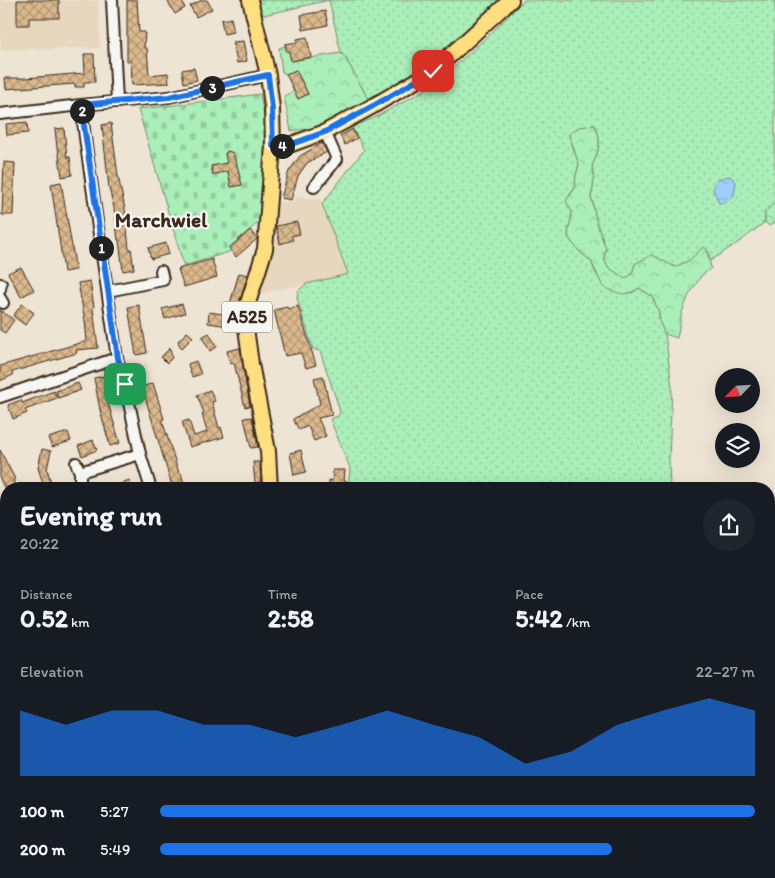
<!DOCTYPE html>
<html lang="en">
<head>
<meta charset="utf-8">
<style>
	:root { --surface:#171b24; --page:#20242c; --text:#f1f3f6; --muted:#9ea1a6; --accent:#1a73e8 }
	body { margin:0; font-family:Itim,sans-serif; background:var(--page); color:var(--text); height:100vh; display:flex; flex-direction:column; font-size:19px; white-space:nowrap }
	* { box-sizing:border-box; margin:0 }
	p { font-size:16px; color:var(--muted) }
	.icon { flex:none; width:28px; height:28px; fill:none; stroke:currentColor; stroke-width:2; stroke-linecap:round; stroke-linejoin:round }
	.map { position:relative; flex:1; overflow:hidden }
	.drawer { position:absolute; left:0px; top:482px; width:775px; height:396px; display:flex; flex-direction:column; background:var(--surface); border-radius:20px 20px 0 0; box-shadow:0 5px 20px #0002 }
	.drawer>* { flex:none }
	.needle { width:32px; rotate:245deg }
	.controls { position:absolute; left:715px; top:368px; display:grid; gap:10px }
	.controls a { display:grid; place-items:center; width:45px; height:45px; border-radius:50%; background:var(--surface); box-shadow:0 5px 20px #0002; font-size:25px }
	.pin { position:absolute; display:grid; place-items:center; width:42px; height:42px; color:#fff; margin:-21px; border-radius:10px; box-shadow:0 2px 8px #0006 }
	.km { position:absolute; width:25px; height:25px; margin:-12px; border-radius:50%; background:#222; color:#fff; font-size:14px; line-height:25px; text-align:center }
	.round { display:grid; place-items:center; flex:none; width:52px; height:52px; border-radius:26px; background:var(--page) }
	.overview { display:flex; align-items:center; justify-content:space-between; height:85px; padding:0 20px }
	h1 { font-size:28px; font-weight:700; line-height:38px }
	.metrics { display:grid; grid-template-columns:repeat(3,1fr); gap:8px; height:85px; padding:5px 20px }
	.metrics div { display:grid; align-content:center }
	.metrics b { font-size:25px; font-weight:700 }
	.metrics small { font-size:14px; font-weight:400 }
	.metrics p { font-size:14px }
	.chart { height:140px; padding:10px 20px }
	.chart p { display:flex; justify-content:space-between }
	.chart svg { width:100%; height:90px; margin-top:5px; fill:var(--accent); opacity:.7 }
	ul { padding:0 20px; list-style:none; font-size:16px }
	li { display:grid; grid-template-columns:80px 60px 1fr; align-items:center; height:38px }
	li i { height:12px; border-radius:6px; background:var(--accent) }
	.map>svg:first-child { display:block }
</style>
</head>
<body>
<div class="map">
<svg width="775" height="878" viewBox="0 0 775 878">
	<defs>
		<pattern id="grass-dots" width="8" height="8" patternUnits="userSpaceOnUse" patternTransform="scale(1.25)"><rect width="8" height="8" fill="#aaeeb9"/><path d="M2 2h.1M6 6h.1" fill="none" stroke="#93cc9f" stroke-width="1.8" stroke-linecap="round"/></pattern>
		<pattern id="forest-crowns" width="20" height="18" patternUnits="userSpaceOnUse" patternTransform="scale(1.25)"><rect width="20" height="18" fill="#aaeeb9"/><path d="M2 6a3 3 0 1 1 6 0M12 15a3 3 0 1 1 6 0" fill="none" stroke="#93cc9f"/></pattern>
		<pattern id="cemetery-stones" width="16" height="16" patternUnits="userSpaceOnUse" patternTransform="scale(1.25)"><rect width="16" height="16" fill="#aaeeb9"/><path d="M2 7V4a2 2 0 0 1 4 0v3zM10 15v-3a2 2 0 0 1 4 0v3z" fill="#93cc9f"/></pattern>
		<pattern id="water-ripples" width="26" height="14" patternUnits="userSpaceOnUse" patternTransform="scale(1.25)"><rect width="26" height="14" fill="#9ecefa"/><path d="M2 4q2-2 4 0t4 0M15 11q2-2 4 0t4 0" fill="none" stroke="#89b1d6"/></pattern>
		<pattern id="building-cross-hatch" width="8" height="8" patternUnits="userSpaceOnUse" patternTransform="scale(1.25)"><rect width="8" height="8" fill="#dbb98d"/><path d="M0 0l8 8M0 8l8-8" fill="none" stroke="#b39773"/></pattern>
	</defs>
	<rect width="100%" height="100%" fill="#eee4d4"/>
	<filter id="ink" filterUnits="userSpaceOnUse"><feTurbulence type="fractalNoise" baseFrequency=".02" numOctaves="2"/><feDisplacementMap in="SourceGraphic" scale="10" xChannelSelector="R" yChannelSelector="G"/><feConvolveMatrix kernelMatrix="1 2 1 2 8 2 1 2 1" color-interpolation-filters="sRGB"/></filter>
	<g filter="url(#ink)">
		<g fill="#e8d7bf">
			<polygon points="0,0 98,0 100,48 0,50"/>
			<polygon points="295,196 321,200 349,274 259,294 271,258 277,201 294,203"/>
		</g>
		<g fill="url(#grass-dots)" stroke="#728c6c">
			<polygon points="257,0 503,0 441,59 371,104 345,57 341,53 329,0 264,15 260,12"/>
			<path d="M524,0H775V202L765,212V222L742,240L710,261L708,251L701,249L690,260L674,268L652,255L635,264L632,274L625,279L608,267L604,258L606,249L597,224L591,196L593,188L594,175L592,166C599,150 602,141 595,125L587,126L569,135L579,165L576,175L575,188L570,194L572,212L568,235L579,251L591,261L596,274L632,293L639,288L652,296L659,312L660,323L665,334L672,387L669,459L670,489H348L350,468L330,419L338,416L340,413L339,408L320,351L313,349L297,298L298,291L306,284L348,274L322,204L364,150L352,127L374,118L416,95L440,80L489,35Z"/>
			<polygon points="775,769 775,878 424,878 423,873 769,872 769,772"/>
			<polygon points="118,872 240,872 241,878 112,878"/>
		</g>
		<g fill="url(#forest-crowns)" stroke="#728c6c">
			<polygon points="285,46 287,51 289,51 291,61 341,53 345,57 371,104 329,126 291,131 284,96 294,91 298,99 308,94 296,70 286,74 282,72 279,48"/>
			<path d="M595,125C602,141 599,150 592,166L594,175L593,188L591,196L597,224L606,249L604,258L608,267L625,279L632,274L635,264L652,255L675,267L690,260L701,249L704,247L707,250L711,268L701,276L689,295L682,312L677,338L665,334L660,323L659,312L652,296L639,288C624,298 619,293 603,287L591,261L579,251L570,240L568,235L572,212L566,201L575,188L576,175L579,165L569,134L579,127Z"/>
			<polygon points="775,202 775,222 769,226 765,222 765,212"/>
			<polygon points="769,749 775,758 775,769 769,772"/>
		</g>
		<path fill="url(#cemetery-stones)" stroke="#728c6c" d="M260,94L268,137L263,208C259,212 258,216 260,221L229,248L232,251L184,266L138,109L175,105Z"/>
		<g fill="url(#water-ripples)" stroke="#768ca2">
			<polygon points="730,176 736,182 734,195 725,203 719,203 713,189 717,179"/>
			<polygon points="368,872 423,873 424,878 361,878"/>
		</g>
		<g fill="url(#building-cross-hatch)" stroke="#3b2a1e">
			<polygon points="17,0 59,0 59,18 29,18 29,25 17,25"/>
			<polygon points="127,0 137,0 139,32 145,32 144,48 147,48 149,75 168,73 169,83 132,85 131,61 127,61"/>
			<polygon points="167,0 181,0 185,8 175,14"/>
			<polygon points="202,0 207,0 212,9 196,17 190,6"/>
			<polygon points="325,11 328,25 303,30 301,15"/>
			<polygon points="231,18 234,32 224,34 221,20"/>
			<polygon points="307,37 311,57 291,61 289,51 287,52 285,44 297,42 297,39"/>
			<polygon points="243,41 247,61 237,63 233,42"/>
			<polygon points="84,54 94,54 95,82 84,82 84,87 75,87 75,84 6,89 5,78 26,78 85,73"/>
			<polygon points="194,68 197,80 184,83 182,70"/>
			<polygon points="296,70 308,94 298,99 286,74"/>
			<polygon points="27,122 28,133 7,135 6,124"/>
			<polygon points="111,123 118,176 125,209 129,249 131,249 134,269 123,271 119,240 118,240 114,208 109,188 102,125"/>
			<polygon points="64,128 67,157 70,157 72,175 62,177 58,148 57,148 55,129"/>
			<polygon points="352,129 357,138 345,145 340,136"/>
			<polygon points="322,143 327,152 307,163 298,176 291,200 281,198 289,171 300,156"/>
			<polygon points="228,151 233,153 235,161 236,161 242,185 231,187 228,171 213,175 211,166 227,163 225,154 226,152"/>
			<polygon points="4,162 15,163 13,215 2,215"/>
			<polygon points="61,182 76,270 64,272 51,184"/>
			<polygon points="297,222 300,234 291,236 293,240 280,244 276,226"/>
			<polygon points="250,230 257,239 236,257 229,248"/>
			<polygon points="166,243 169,254 151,259 148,248"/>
			<polygon points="212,259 217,277 184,287 178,269"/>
			<polygon points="21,267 34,290 21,297 8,273"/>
			<polygon points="239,273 248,275 240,301 236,327 208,323 209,312 229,315 231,300"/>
			<polygon points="90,281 94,307 93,308 98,348 76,350 77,353 12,372 13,375 0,381 0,366 87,341 85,321 78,283"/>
			<polygon points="22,304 34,313 25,325 13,316"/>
			<polygon points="182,304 185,313 165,319 162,309"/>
			<polygon points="139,305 147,353 136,355 128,307"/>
			<polygon points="298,306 316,365 306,368 301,353 285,356 274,310 287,307 288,309"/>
			<polygon points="0,310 14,320 5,333 0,330"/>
			<polygon points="187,332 193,337 181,349 178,341"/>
			<polygon points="209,333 217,347 210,351 202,337"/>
			<polygon points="170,348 172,358 167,363 161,357"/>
			<polygon points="240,348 250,406 245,407 234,363 230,364 227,351"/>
			<polygon points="196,361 201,374 192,377 188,364"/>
			<polygon points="104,376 109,403 108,403 120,443 110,446 100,410 94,378"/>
			<polygon points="323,376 332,415 318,418 326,436 314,441 308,426 299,430 293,419 320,404 314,378"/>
			<polygon points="78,383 81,390 58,398 56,391"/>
			<polygon points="153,383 164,419 162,420 179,473 181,473 185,487 179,489 173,489 142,387"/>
			<polygon points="210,390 215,401 212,402 219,428 221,427 224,437 190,447 182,422 189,420 194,436 207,432 202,414 204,413 197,395"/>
			<polygon points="54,391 57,398 25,410 27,413 13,419 8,405 21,400 22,403"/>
			<polygon points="252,417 258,447 251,448 244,418"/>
			<polygon points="68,432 71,441 52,447 48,438"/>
			<polygon points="93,440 97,450 82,456 78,446"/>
			<polygon points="42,449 51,451 47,469 53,489 45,489 38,468"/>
			<polygon points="0,450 15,479 13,480 17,489 5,489 0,479"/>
			<polygon points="301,450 306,472 294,475 290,453"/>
			<polygon points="253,462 260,462 261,482 255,483"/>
			<polygon points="333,470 345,470 344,481 347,481 347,489 329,489 329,480 332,481"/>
			<polygon points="129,480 133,489 123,489 122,483"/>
		</g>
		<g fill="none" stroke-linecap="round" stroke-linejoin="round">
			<g stroke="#3b2a1e" stroke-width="14">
				<g id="minor">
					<polyline points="112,0 117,102"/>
					<polyline points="81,105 86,145 117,358 125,384 140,454 151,489"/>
					<polyline points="0,114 81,105 169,97 268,75"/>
					<polyline points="314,187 337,159 325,132"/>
					<polyline points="0,289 1,284"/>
					<polyline points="108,291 163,280 161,271"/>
					<polyline points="0,298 3,303"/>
					<polyline points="0,397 117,358"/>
					<polyline points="76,463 80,472"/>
					<polyline points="80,489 80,472 140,454"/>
					<polyline points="0,518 6,532"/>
					<polyline points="0,580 6,577"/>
					<polyline points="0,701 6,702"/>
					<polyline points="0,809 6,813"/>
					<polyline points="77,872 82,878"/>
				</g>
			</g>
			<g stroke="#3b2a1e" stroke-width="18">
				<g id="major">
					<polyline points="250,0 268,75 272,108 273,146 265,249 248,303 246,328 251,364 268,451 270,489"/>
					<polyline points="273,146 289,145 325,132 373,106 433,71 511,0"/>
					<polyline points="95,878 101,872"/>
				</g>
			</g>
			<use href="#minor" stroke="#f6f6f2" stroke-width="10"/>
			<use href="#major" stroke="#fedf80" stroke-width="14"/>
		</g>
	</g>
	<g fill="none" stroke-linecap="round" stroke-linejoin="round" filter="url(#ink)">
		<g stroke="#fff" stroke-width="10">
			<polyline id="route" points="125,384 118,358 81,105 169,97 268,75 272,108 273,146 289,145 325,132 373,106 433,71"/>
		</g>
		<use href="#route" stroke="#1a73e8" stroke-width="6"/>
	</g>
	<g text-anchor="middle" stroke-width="4.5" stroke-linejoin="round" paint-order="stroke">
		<rect fill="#f6f6f2" stroke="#73675e" stroke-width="1" x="222" y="301.5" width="50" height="31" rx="4"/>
		<g font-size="18" font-weight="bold" fill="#3b2a1e">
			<text x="247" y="323">A525</text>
		</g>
		<g font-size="21" font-weight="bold" fill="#3b2a1e" stroke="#f6f6f2">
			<text x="161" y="227">Marchwiel</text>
		</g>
	</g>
</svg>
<div class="controls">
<a><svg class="needle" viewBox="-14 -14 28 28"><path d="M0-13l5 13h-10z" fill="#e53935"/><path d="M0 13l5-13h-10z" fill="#9ea1a6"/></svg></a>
<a><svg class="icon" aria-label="layers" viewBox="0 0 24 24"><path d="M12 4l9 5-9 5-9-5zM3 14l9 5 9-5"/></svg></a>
</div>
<div class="pin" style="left:125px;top:384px;background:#1e9e55"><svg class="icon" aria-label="arrive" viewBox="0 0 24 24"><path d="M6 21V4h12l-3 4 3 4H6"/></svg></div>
<div class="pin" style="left:433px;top:71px;background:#d93025"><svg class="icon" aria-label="check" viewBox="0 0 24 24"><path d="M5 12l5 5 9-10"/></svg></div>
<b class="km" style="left:101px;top:248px">1</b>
<b class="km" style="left:82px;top:111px">2</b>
<b class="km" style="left:212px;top:88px">3</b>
<b class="km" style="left:282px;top:146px">4</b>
<section class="drawer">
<div class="overview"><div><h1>Evening run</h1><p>20:22</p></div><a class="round"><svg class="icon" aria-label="share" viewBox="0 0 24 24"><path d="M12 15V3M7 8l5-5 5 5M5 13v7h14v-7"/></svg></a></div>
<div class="metrics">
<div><p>Distance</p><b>0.52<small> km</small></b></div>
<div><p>Time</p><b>2:58</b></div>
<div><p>Pace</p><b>5:42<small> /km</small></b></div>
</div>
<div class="chart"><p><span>Elevation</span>22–27 m</p>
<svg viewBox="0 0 160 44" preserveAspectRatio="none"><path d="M0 44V12L10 19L20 12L30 12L40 19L50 19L60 25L70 19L80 12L90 19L100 25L110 38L120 32L130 19L140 12L150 6L160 12V44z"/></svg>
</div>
<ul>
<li><b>100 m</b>5:27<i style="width:100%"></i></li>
<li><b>200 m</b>5:49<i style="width:76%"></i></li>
</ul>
</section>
</div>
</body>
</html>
